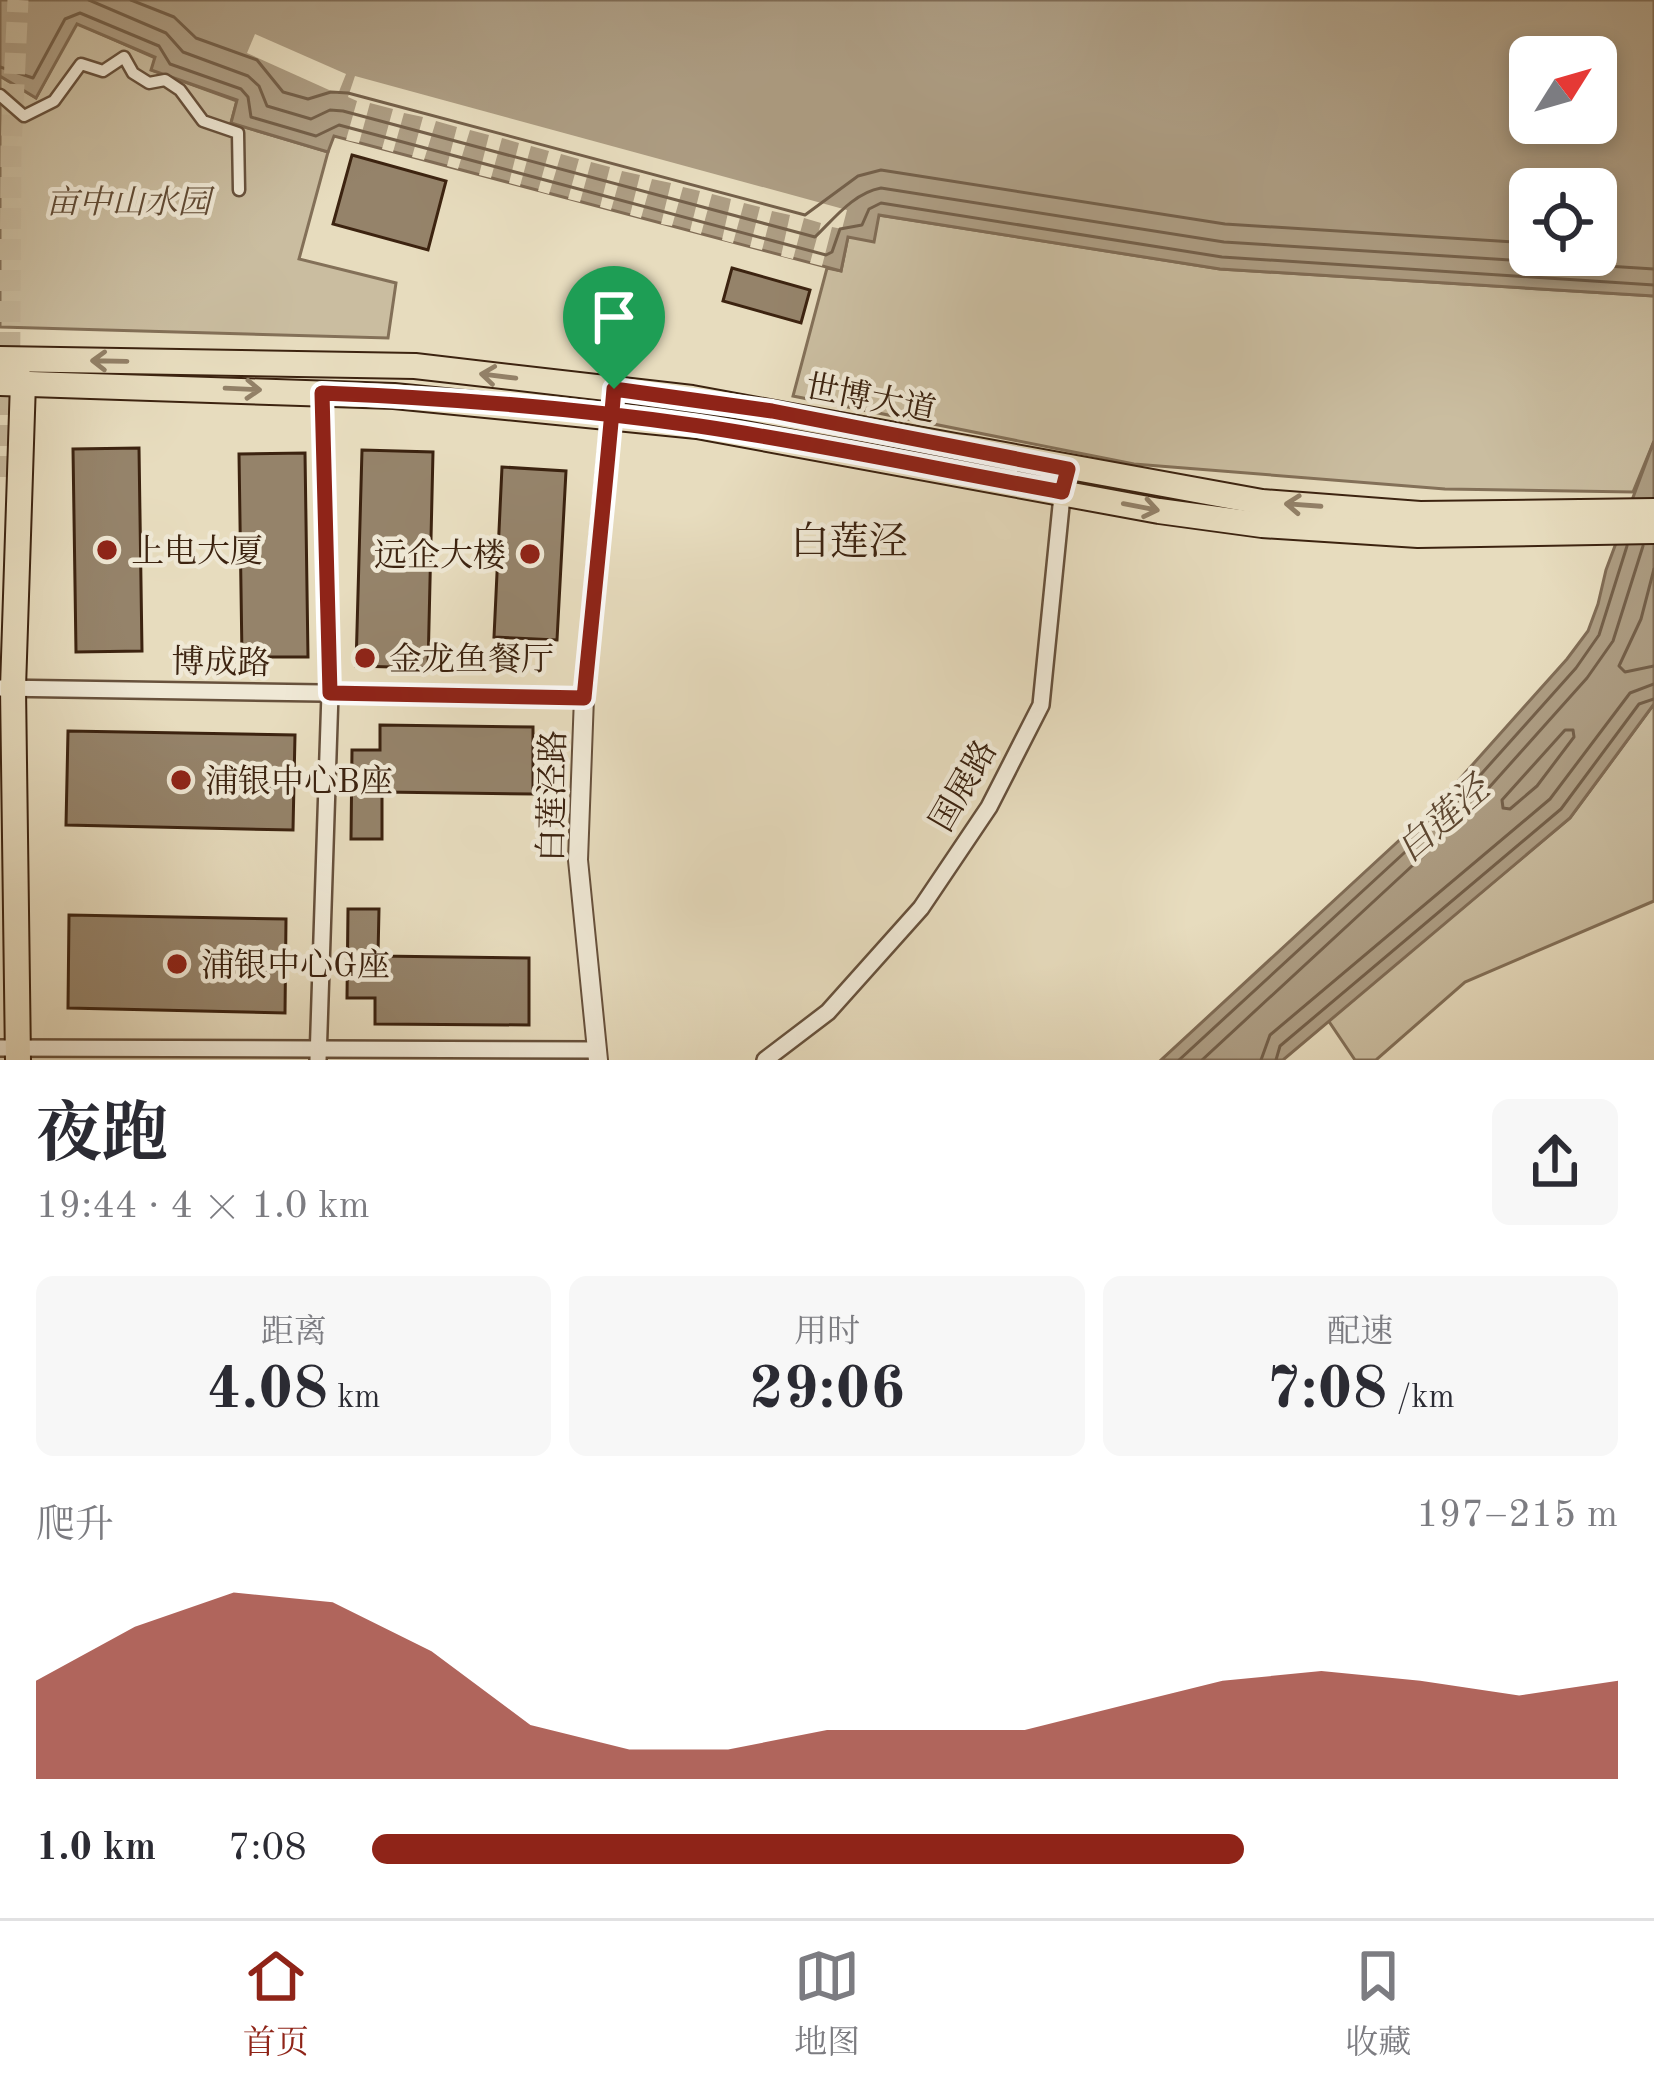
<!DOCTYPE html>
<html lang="zh">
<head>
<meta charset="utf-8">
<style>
	:root { --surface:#fff; --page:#f7f7f7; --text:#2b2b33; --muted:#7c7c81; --line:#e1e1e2; --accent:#8f2418 }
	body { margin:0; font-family:"Old Standard TT","Noto Serif SC",serif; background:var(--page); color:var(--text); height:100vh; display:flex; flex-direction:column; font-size:45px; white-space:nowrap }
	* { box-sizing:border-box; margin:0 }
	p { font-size:39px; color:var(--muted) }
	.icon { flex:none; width:66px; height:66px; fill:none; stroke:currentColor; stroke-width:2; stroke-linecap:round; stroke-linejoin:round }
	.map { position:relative; height:1060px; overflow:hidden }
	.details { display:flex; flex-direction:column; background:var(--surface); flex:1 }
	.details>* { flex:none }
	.needle { width:78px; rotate:53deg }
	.tools { position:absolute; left:1509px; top:36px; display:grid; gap:24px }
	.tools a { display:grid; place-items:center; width:108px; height:108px; border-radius:18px; background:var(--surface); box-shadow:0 6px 18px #0003; font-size:60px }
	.pin { position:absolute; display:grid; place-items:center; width:102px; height:102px; color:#fff; margin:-123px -51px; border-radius:50% 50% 50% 0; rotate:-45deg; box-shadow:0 0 12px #0007 }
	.pin .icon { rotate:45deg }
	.round { display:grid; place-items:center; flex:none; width:126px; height:126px; border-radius:18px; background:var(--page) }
	.headline { display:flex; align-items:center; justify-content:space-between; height:204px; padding:0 36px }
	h1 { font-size:66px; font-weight:700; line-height:90px }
	.stats { display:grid; grid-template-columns:repeat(3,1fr); gap:18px; height:204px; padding:12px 36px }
	.stats div { display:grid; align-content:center; border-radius:18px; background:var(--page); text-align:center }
	.stats b { font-size:60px; font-weight:700 }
	.stats small { font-size:33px; font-weight:400 }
	.stats p { font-size:33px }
	.chart { height:336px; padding:24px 36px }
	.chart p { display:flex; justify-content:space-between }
	.chart svg { width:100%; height:216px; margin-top:12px; fill:var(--accent); opacity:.7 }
	ul { padding:0 36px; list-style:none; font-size:39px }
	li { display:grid; grid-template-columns:192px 144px 1fr; align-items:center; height:90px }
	li i { height:30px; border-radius:15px; background:var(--accent) }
	.tab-bar { display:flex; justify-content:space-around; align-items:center; height:168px; border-top:3px solid var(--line); background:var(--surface); font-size:33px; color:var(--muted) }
	.tab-bar a { display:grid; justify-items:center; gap:6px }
	.tab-bar .selected { color:var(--accent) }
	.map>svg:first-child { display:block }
</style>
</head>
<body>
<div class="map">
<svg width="1654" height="1060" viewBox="0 0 1654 1060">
	<rect width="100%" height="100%" fill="#e7dcbe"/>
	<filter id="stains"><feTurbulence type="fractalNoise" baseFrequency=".00167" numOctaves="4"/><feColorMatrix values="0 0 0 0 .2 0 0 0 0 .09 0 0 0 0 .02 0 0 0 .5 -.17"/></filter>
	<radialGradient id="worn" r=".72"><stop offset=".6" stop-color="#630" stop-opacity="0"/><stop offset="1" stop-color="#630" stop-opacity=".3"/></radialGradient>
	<g fill="#cabda0" stroke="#837058" stroke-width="3">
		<polygon points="76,23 155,58 152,70 237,101 231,123 328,152 299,259 396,283 388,338 0,327 0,76 36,98"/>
		<polygon points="878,215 1220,269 1654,296 1654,441 1633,492 1445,489 1134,464 793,396 827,268 841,271 848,236"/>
		<polygon points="1654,704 1654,901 1465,982 1376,1060 1355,1060 1328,1020 1570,818"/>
	</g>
	<g fill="#ad9d83" stroke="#806c55" stroke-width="3" fill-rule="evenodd">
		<path d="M0,0H1654V296L1220,269L879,215L874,242L848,237L841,271L334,136L328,152L231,123L237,100L151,70L155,57L77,24L36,98L0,76ZM1530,57H1596V123H1530ZM1530,189H1596V255H1530Z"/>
		<polygon points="1654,441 1654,704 1570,818 1283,1060 1161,1060 1432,810 1567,659 1588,631 1598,604 1606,570"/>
	</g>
	<g fill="#e7dcbe">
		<polygon points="255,34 346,74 338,94 247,53"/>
		<polygon points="355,76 847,210 842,229 832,227 822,266 810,263 821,223 804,218 793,259 781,256 790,215 772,211 762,250 750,247 760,207 744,203 733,243 722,240 731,199 712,194 701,234 690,231 700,191 683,187 672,226 661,224 671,183 652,179 641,218 630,215 640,175 622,171 611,210 600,207 610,167 591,162 580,202 568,199 579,159 561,154 549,194 538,191 549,151 531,146 520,186 509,183 519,143 502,138 491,178 479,175 489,135 470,130 458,169 447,166 457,127 436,121 424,160 412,157 423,117 404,113 393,152 382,149 393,109 370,103 359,143 346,140 357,101 348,97"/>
	</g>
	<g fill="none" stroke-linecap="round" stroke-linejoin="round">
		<g stroke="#74604a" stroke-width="3">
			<path d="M89,0L166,33L183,52L248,76L259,86L267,106L311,119L330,110L343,111L815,237C833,220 853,193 881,188L1224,242L1654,269"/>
			<polyline points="131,0 174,17 196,38 257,60 283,92 308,99 331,92 348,93 805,215 858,176 881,170 1225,224 1530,243"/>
			<polyline points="0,67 33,78 65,19 80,13 159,46 170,64 241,89 248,97 251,117 316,136 339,125 826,255 832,252 840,229 862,225 869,209 881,203 1222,257 1654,285"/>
			<polyline points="1654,569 1641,619 1619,666 1625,672 1654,666"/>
			<polygon points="1565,730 1573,730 1574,737 1537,786 1510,809 1503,808 1502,800"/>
			<polyline points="1179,1060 1441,819 1576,668 1599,635 1627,546"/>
			<polyline points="1202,1060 1452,829 1587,678 1613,641 1643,546"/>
			<polyline points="1261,1060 1270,1035 1550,799 1630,693 1654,684"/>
			<polyline points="1276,1060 1280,1046 1561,809 1639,704 1654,699"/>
		</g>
	</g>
	<g fill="#95836a" stroke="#3c2310" stroke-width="3">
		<polygon points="352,155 446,181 428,250 333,224"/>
		<polygon points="732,268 810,290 801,323 723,301"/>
		<polygon points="139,448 142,651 76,652 73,449"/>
		<polygon points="362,450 433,452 428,668 356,666"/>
		<polygon points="305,453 308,657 242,657 239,454"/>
		<polygon points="502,467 566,471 557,640 494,637"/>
		<polygon points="380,725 533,727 533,794 382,792 382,839 351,839 352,750 380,750"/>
		<polygon points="68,731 295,735 293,830 66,825"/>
		<polygon points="348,909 379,909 378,956 529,958 529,1025 375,1024 375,998 347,998"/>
		<polygon points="69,915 286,919 285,1013 68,1008"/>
	</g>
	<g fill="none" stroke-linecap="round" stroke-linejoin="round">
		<polyline stroke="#c5b79b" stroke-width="21" stroke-dasharray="21 10" stroke-linecap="butt" points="9,477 11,148 18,0"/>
		<g stroke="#67513c" stroke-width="15">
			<polyline id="pedestrian" points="0,95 24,116 54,101 81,64 103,71 124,57 133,73 149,83 165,80 180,90 203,121 238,133 239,190"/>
		</g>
		<g stroke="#67513c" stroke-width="20">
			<g id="minor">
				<polyline points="0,688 584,697"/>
				<polyline points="0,1048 596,1050"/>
				<polyline points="318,1060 330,693 322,393"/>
				<polyline points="765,1060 828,1012 921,908 989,807 1041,705 1063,486"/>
			</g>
		</g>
		<g stroke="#67513c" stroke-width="22">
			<polyline id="tertiary" points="598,1060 578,860 584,697 614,389"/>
		</g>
		<g stroke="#3c2310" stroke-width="28">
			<g id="primary">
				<polyline points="0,359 415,366 692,398 1262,502 1420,514 1654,511"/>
				<polyline points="12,371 23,382 13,688 18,1060"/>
				<polyline points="0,383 394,396 697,426 1159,511 1262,525 1418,535 1654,531"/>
			</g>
		</g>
		<use href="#pedestrian" stroke="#efe8d5" stroke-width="10"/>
		<use href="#minor" stroke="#efe8d5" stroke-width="15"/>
		<use href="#tertiary" stroke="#efe8d5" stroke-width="18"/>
		<use href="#primary" stroke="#e7dcbe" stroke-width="24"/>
	</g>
	<defs><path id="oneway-shaft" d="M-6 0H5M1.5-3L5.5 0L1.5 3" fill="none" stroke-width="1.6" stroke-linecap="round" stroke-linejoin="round" transform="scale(3)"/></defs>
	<g stroke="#928067">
		<use href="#oneway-shaft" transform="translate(109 361) rotate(-179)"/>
		<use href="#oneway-shaft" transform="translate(498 376) rotate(-173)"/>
		<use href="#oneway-shaft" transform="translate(243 389) rotate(3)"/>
		<use href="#oneway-shaft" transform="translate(1303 505) rotate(-176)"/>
		<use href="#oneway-shaft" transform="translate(1141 507) rotate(11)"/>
	</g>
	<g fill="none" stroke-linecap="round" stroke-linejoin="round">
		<g stroke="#fff" stroke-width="24">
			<path id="route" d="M614,389C605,492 594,595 584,698L330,693L322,393C447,398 575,408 699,426C820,444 941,470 1062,492L1068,469L772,411L614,389"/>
		</g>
		<use href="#route" stroke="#8f2418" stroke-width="15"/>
	</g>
	<g fill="#8f2418" stroke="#efe8d5" stroke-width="4.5">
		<circle cx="107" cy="550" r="12"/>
		<circle cx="530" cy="554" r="12"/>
		<circle cx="365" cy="658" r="12"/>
		<circle cx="181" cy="780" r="12"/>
		<circle cx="177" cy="964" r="12"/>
	</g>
	<g text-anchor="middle" stroke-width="9" stroke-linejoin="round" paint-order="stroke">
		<g font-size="33" font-style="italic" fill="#604a34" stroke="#efe8d5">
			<text x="128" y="213">亩中山水园</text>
		</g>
		<g font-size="33" fill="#3c2310" stroke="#efe8d5">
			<text transform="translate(871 397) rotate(11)" y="12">世博大道</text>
			<text transform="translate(221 661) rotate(1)" y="12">博成路</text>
			<text transform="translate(962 785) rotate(-60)" y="12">国展路</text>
			<text transform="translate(551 796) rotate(-89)" y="12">白莲泾路</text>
		</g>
		<g font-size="33" fill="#3c2310" stroke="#efe8d5" text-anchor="start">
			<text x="131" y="562">上电大厦</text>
			<text x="506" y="566" text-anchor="end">远企大楼</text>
			<text x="389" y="670">金龙鱼餐厅</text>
			<text x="205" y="792">浦银中心B座</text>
			<text x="201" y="976">浦银中心G座</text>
		</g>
		<g font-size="36" font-style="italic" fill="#5e4832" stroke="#efe8d5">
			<text transform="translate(1442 818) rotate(-41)" y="13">白莲泾</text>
		</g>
		<g font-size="39" fill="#3c2310" stroke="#efe8d5">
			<text x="849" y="554">白莲泾</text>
		</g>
	</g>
	<rect width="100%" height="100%" filter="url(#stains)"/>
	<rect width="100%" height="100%" fill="url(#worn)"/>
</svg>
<div class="tools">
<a><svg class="needle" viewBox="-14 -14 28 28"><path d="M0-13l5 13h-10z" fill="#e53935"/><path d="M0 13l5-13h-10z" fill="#7c7c81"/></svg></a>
<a><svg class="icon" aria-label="locate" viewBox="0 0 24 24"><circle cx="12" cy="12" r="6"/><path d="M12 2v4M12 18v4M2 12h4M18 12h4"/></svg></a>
</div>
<div class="pin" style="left:614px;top:389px;background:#1e9e55"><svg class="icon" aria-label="arrive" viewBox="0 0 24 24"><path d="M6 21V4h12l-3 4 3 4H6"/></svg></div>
</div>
<section class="details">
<div class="headline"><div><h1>夜跑</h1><p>19:44 · 4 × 1.0 km</p></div><a class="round"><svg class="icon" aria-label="share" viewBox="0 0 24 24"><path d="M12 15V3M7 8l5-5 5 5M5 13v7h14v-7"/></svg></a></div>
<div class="stats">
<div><p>距离</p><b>4.08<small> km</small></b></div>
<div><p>用时</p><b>29:06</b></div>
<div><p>配速</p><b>7:08<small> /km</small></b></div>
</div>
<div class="chart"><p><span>爬升</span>197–215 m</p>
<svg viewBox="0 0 160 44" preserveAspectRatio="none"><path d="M0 44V24L10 13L20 6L30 8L40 18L50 33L60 38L70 38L80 34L90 34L100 34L110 29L120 24L130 22L140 24L150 27L160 24V44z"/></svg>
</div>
<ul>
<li><b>1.0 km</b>7:08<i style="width:70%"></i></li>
</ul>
</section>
<nav class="tab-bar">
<a class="selected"><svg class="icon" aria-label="home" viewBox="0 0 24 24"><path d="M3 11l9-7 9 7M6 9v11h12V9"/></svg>首页</a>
<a><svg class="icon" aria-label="map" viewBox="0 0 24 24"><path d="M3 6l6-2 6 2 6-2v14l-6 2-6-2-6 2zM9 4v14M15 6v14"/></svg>地图</a>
<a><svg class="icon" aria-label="saved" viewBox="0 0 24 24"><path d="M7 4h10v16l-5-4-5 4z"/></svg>收藏</a>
</nav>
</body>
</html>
